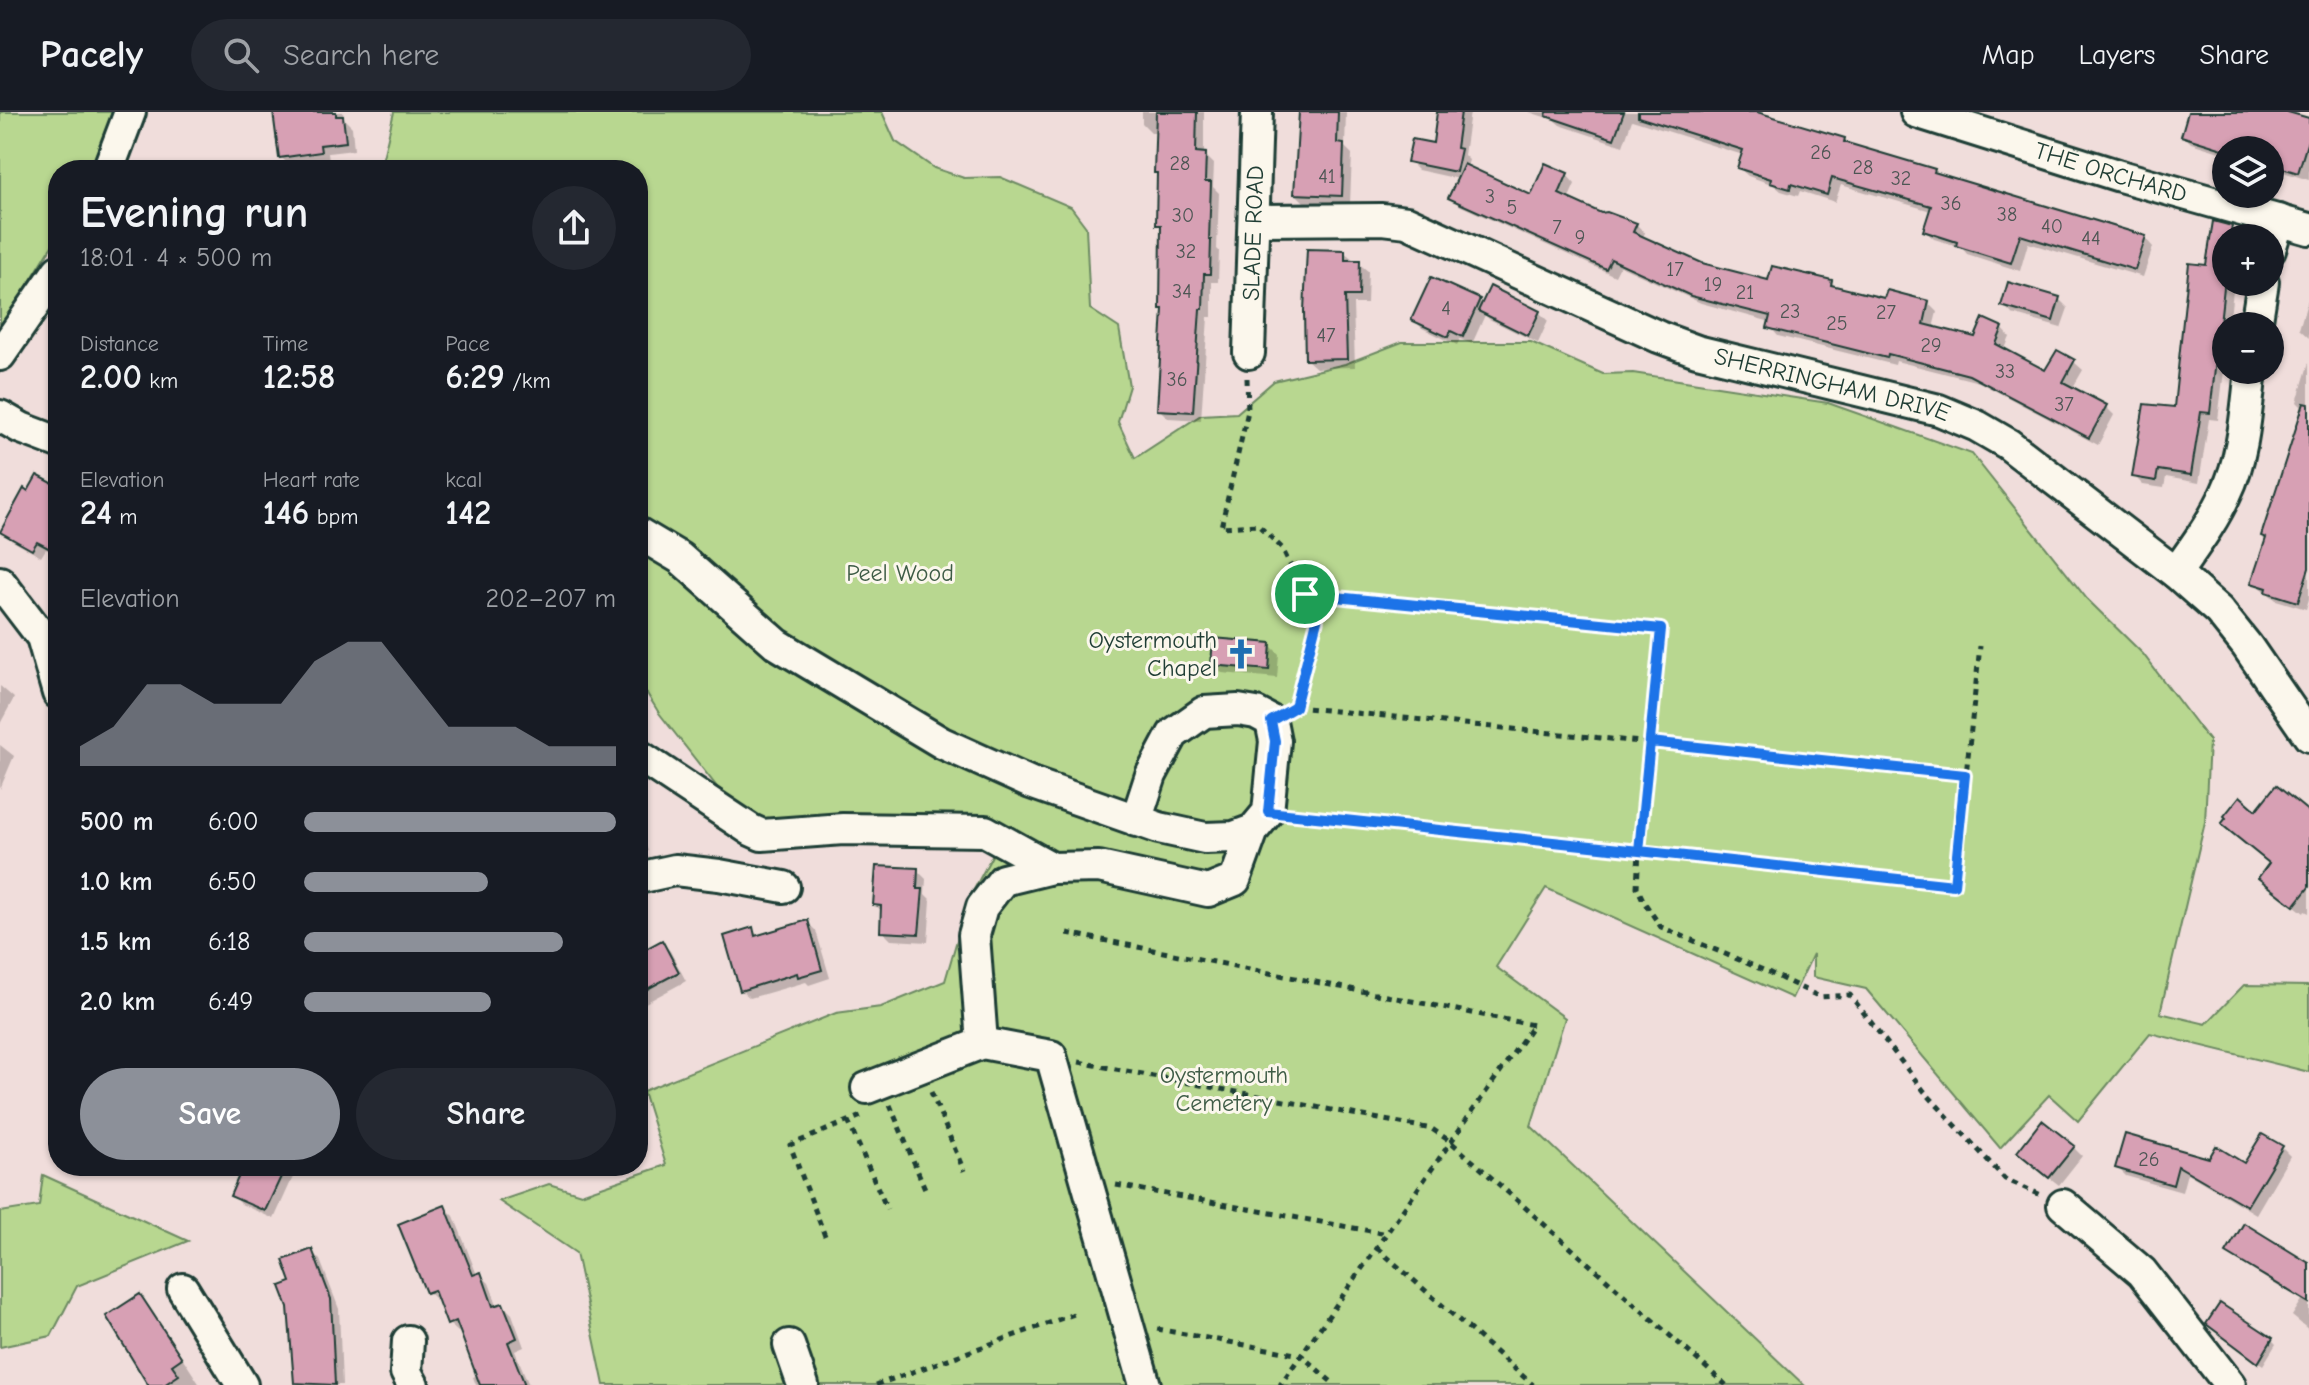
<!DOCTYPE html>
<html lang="en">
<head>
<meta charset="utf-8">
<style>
	:root { --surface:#171b24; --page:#242831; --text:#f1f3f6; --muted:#9ea1a6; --line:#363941; --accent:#8c9099 }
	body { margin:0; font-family:"Comic Neue",sans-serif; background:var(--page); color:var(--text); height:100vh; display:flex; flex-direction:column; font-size:30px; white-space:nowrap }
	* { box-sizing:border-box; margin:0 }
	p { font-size:26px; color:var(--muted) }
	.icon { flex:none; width:44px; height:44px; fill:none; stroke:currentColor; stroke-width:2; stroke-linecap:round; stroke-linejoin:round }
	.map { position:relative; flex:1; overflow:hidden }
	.details { position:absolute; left:48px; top:48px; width:600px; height:1016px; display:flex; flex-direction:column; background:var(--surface); border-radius:32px; box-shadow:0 2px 6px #0004 }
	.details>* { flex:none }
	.buttons { position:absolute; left:2212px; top:24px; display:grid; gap:16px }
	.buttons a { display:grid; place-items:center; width:72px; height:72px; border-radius:50%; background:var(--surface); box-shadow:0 2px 6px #0004; font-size:40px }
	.pin { position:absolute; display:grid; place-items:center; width:68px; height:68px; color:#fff; margin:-34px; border:4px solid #fff; border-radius:50%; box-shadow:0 2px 8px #0007 }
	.round { display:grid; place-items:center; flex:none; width:84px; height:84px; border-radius:42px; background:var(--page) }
	.overview { display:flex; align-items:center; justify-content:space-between; height:136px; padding:0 32px }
	h1 { font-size:44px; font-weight:800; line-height:60px }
	.metrics { display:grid; grid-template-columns:repeat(3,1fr); gap:12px; height:136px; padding:8px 32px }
	.metrics div { display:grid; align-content:center }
	.metrics b { font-size:34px; font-weight:800 }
	.metrics small { font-size:22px; font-weight:400 }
	.metrics p { font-size:22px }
	.chart { height:224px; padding:16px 32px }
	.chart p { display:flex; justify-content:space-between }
	.chart svg { width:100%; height:144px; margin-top:8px; fill:var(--accent); opacity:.7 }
	.cta { display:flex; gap:16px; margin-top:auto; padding:16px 32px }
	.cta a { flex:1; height:92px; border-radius:48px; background:var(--accent); color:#fff; font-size:32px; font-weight:800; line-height:92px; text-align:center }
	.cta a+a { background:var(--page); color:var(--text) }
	ul { padding:0 32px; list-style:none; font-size:26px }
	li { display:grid; grid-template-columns:128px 96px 1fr; align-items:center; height:60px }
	li i { height:20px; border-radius:10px; background:var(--accent) }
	header { display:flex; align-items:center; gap:48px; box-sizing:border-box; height:112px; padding:0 40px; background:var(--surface); border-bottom:2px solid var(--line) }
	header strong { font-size:38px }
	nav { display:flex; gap:44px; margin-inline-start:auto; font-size:28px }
	.search { width:560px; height:72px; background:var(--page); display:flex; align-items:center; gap:20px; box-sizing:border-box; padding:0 28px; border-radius:44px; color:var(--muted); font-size:30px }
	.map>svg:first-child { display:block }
</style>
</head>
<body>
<header>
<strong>Pacely</strong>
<div class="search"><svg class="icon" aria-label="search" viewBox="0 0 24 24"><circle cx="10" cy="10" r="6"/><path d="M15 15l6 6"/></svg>Search here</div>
<nav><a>Map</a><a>Layers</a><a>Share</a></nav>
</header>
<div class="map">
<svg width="2309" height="1273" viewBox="0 0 2309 1273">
	<rect width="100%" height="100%" fill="#f0dddb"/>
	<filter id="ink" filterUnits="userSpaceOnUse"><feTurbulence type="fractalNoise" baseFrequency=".0125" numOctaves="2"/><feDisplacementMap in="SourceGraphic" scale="16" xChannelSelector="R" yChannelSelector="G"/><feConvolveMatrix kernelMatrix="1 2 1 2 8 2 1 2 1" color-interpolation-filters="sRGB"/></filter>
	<g filter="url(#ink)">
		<g fill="#b8d790" stroke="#6c8a62" stroke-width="2">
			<polygon points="0,0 114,0 92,58 58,58 58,124 0,218"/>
			<polygon points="394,0 882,0 895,29 934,56 964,66 1000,65 1071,95 1086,115 1090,197 1119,216 1129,274 1118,310 1135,346 1201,303 1237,301 1274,269 1345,252 1402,230 1531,230 1603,262 1633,261 1828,291 1972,342 2087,487 2143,542 2209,629 2205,710 2160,901 2206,912 2244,873 2309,874 2309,960 2150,921 2078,1009 2049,983 2000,1036 1866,877 1813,865 1813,842 1792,886 1546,776 1496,855 1565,906 1531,1014 1804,1273 604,1273 576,1141 499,1089 549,1072 581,1082 666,1053 643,979 836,901 881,895 945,869 969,787 995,738 763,706 721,680 659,601 638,567 638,58 380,58"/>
			<polygon points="43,1063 188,1129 77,1174 51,1224 0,1235 0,1100 39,1094"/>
		</g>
		<g fill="#0003">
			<polygon points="275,0 343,0 344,7 352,15 354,38 328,41 329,49 290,54 281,45"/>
			<polygon points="1142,0 1204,0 1204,42 1214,52 1213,75 1219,81 1217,137 1219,139 1218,170 1212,170 1212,205 1208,205 1201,308 1168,306 1159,297 1165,199 1163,117 1158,112 1157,20 1151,20 1142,11"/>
			<polygon points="1301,0 1346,0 1345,35 1352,42 1350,92 1305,91 1296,82"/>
			<polygon points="1439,0 1470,0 1464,43 1469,48 1467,55 1532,86 1567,63 1575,72 1568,88 1601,103 1636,112 1645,121 1642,126 1702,153 1770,171 1831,170 1837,176 1886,189 1928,191 1937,200 1933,216 1976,227 2002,216 2010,225 2004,239 2046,260 2057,240 2074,250 2083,258 2072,277 2106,295 2114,303 2098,333 1979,270 1896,249 1895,253 1778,224 1770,215 1771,210 1701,191 1620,154 1615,164 1459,93 1451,85 1459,67 1418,58 1409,49 1434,34"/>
			<polygon points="1529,0 1744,0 1844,28 1849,33 1934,58 1940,64 2145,126 2153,135 2143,165 2028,131 2020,159 1967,142 1961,135 1934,127 1925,119 1931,99 1841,73 1835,90 1800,79 1798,84 1781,79 1774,73 1748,64 1739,56 1743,43 1632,8 1623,34 1560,13 1554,8"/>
			<polygon points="2190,0 2281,0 2309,8 2309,68 2270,56 2270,38 2226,38 2226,42 2191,31 2183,23"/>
			<polygon points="2231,116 2239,125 2226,126 2226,170 2234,170 2229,214 2226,214 2226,242 2218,308 2209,307 2199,371 2166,365 2164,376 2143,373 2134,364 2176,297 2208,155"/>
			<polygon points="1344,140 1368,159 1367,192 1353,192 1355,255 1316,256 1307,248"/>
			<polygon points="2309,184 2309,226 2299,217"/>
			<polygon points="2059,187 2068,196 2061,216 2012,202 2003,193"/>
			<polygon points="1479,189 1483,193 1539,200 1548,209 1538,231 1489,207 1485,203 1472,232 1460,227 1457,233 1422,216 1413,207"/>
			<polygon points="2309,250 2309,487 2306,497 2276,488 2254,470 2267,428 2263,424 2304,297 2297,290"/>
			<polygon points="58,378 58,444 46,437 41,445 11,428 2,420"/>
			<polygon points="1270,533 1279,542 1277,566 1222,561 1213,552"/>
			<polygon points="0,574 14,586 0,612"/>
			<polygon points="0,633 14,644 0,677"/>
			<polygon points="2256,700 2309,704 2309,801 2305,799 2304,801 2269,774 2271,752"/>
			<polygon points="638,714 648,739 638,743"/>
			<polygon points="917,758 926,767 925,782 931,788 928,830 891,828 882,819 883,800 875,793"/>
			<polygon points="807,810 816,819 830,866 809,873 806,870 750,886 741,878 752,817 759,825"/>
			<polygon points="661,830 670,839 686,869 638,895 638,842"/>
			<polygon points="2073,1035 2082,1044 2059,1073 2028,1049"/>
			<polygon points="2282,1036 2290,1044 2256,1102 2187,1061 2182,1080 2126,1064 2117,1055 2210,1049 2245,1054"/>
			<polygon points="246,1054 298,1054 274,1107 241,1092 233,1083"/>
			<polygon points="445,1095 454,1104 477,1163 480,1162 489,1171 498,1195 503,1193 512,1202 524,1235 515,1239 529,1273 476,1273 473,1265 478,1263 461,1219 458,1220 449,1212 440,1188 437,1189 428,1180 401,1113"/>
			<polygon points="311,1139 320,1148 339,1197 342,1273 298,1273 296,1270 294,1171"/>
			<polygon points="2229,1140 2297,1149 2281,1176 2238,1149"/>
			<polygon points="2309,1177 2309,1218 2292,1204"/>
			<polygon points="140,1185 149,1194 200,1273 152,1273"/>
			<polygon points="2212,1216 2272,1228 2276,1232 2263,1253"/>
		</g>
		<g fill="#d7a0b4" stroke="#1f3d34" stroke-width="2">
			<polygon points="273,0 336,0 336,4 343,4 346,30 320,33 321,40 279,46"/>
			<polygon points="1156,0 1197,0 1196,40 1206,41 1205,70 1211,70 1209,128 1211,128 1210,162 1204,162 1203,197 1200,197 1193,300 1157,298 1163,197 1160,197 1161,113 1156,113 1157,61 1154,61"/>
			<polygon points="1299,0 1338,0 1337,31 1344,32 1342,84 1294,82"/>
			<polygon points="1437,0 1461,0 1456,36 1461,37 1456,60 1407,50 1412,27 1433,31"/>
			<polygon points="1547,0 1624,0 1614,27 1546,4"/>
			<polygon points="1638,0 1757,0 1845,26 1844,30 1935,57 1934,60 2146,124 2135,158 2020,123 2011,151 1956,134 1957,130 1923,119 1931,94 1832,66 1827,83 1791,72 1790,77 1770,71 1771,67 1737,56 1743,38 1638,5"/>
			<polygon points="2188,0 2288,0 2309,6 2309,25 2298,61 2270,52 2270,38 2226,38 2181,24"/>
			<polygon points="1545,51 1568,61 1559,82 1601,101 1607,100 1637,111 1633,120 1702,151 1768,168 1772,154 1832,168 1831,173 1884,186 1887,178 1929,189 1924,212 1975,225 1983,206 2003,215 1996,232 2045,258 2057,238 2075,248 2063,270 2107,293 2089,326 1969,263 1888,242 1887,246 1767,216 1770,204 1691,184 1611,147 1606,157 1448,86 1464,52 1531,83"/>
			<polygon points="2213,109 2232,114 2230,126 2226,126 2226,157 2210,301 2201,300 2191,363 2158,358 2156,369 2132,365 2144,292 2174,295 2189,151 2206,153"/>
			<polygon points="1307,137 1345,138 1345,148 1360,148 1359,184 1345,184 1347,247 1305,248 1304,199"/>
			<polygon points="1431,165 1480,187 1463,225 1451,219 1448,225 1411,208"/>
			<polygon points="2008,170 2060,185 2053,209 2001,194"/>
			<polygon points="1490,174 1540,199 1528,224 1478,199"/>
			<polygon points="2304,291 2309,292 2309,456 2298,490 2266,480 2267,476 2251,471 2266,426 2261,424"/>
			<polygon points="37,363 58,374 58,441 37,430 32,438 0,420 24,376 28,379"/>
			<polygon points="1213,526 1271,531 1269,558 1211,553"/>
			<polygon points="2276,673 2309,700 2309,775 2294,794 2258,766 2269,751 2221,712 2226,706 2224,704 2240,684 2256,698"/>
			<polygon points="876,754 918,756 917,777 923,777 919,822 880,820 881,794 873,793"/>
			<polygon points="808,808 822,858 798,865 797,861 740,879 724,824 753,815 755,824"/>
			<polygon points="662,828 679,860 638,882 638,841"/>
			<polygon points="2042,1008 2075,1034 2049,1066 2017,1040"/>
			<polygon points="2125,1022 2209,1046 2216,1034 2244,1051 2262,1022 2283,1034 2247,1094 2178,1054 2173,1073 2115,1056"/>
			<polygon points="243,1054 286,1054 265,1099 230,1084"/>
			<polygon points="445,1093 473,1163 481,1160 493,1194 503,1191 517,1226 508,1230 525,1273 480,1273 456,1209 447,1213 434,1178 426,1181 398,1112"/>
			<polygon points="2244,1111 2309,1151 2309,1191 2226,1141"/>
			<polygon points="312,1137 331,1187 335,1273 294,1271 288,1195 280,1174 291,1170 283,1148"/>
			<polygon points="140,1182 182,1246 172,1253 179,1263 164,1273 148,1273 106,1204"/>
			<polygon points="2220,1191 2273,1226 2258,1251 2206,1212"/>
		</g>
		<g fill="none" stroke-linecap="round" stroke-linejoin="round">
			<g stroke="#1f3d34" stroke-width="36">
				<g id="minor">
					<path id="s1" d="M1916,0L2120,64L2309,117"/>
					<polyline points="108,58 130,0"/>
					<path id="s2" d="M1254,108L1382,107L1407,110L1659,225L1697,239L1939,298L1977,314L2008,332L2176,461L2219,499L2247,534L2309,624"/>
					<polyline points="2270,137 2279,108"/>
					<polyline points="2256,214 2263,170"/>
					<path id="s3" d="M1249,241L1257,0"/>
					<polyline points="0,243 58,159"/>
					<polyline points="0,304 21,316 58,330"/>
					<polyline points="638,421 680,446 777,532 942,631 1031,671 1159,716 1205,726 1234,725 1253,718 1268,700 1275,629 1271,609 1256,601 1238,598 1204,600 1173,622 1151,663 1136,709"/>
					<path d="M2176,461C2194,435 2213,410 2226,381C2244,344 2246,299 2251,258"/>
					<polyline points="0,470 42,525 58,581"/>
					<polyline points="638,643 751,718 762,723 843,717 985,719 1052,756"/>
					<polyline points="638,766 675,758 719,763 784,775"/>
					<polyline points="982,931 974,823 982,795 1003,768 1052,756 1099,755 1208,779 1235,768 1253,718"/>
					<polyline points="867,976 982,931 1051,944 1145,1273"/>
					<polyline points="2063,1093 2142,1160 2230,1273"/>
					<polyline points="183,1177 242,1273"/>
					<polyline points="408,1229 406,1260 413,1273"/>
					<polyline points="789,1233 803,1273"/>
				</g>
			</g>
			<g stroke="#1f3d34" stroke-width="5" stroke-dasharray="6 6" stroke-linecap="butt">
				<polyline points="1247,266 1248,299 1221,415 1258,413 1282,436 1317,508 1293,596"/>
				<polyline points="1305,482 1661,517 1639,739 1637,775 1644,790 1661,815 1768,860 1820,885 1850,883 1924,979 2005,1067 2041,1083"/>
				<polyline points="1296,595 1965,663"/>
				<polyline points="1295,702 1954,773 1980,534"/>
				<polyline points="1067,821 1533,913 1280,1273"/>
				<polyline points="1079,950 1432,1017 1451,1030 1726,1273"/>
				<polyline points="931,980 964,1059"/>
				<polyline points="890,993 926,1079"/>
				<polyline points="848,1009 887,1097"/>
				<polyline points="1116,1073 1387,1122"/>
				<polyline points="825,1124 790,1033 861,1004"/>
				<polyline points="1377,1136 1533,1273"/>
				<polyline points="1157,1217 1301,1243 1335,1273"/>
				<polyline points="876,1273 1077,1201"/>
			</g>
			<use href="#minor" stroke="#fbf7ec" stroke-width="30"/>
		</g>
	</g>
	<g fill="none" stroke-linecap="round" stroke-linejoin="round" filter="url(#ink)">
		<g stroke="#fff" stroke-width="16">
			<polyline id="route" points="1305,482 1317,508 1295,595 1271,609 1275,629 1268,700 1639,739 1650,630 1965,663 1954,773 1639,739 1661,517 1305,482"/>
		</g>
		<use href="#route" stroke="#1a73e8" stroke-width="10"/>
	</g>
	<defs>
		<g id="church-bare" transform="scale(2.4)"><path d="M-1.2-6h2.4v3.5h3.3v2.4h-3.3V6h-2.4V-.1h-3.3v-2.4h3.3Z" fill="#1f6fb2" stroke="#fbf7ec" stroke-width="2.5" paint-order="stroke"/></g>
	</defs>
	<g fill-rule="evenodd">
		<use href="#church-bare" x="1241" y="542"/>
	</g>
	<g text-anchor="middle" stroke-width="6" stroke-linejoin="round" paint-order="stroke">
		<g font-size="20" fill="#4d5654">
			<text x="1821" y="47">26</text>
			<text x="1180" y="58">28</text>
			<text x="1863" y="62">28</text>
			<text x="1327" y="71">41</text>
			<text x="1901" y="73">32</text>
			<text x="1490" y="91">3</text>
			<text x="1951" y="98">36</text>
			<text x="1512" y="102">5</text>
			<text x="2007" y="109">38</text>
			<text x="1183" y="110">30</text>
			<text x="2052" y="121">40</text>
			<text x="1557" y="122">7</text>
			<text x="1580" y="132">9</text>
			<text x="2091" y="133">44</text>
			<text x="1186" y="146">32</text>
			<text x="1675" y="164">17</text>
			<text x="1713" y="179">19</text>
			<text x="1182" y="186">34</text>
			<text x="1745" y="187">21</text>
			<text x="1446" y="203">4</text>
			<text x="1790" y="206">23</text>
			<text x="1886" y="207">27</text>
			<text x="1837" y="218">25</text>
			<text x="1326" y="230">47</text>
			<text x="1931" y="240">29</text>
			<text x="2005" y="266">33</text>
			<text x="1177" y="274">36</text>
			<text x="2064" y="299">37</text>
			<text x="2149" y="1054">26</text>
		</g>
		<g font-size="24" fill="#1f3d34" stroke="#fbf7ec">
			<text dy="8" stroke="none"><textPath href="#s1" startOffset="204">THE ORCHARD</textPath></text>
			<text dy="8" stroke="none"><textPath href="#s3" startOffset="120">SLADE ROAD</textPath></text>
			<text dy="8" stroke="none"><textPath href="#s2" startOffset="610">SHERRINGHAM DRIVE</textPath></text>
		</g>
		<g font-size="24" fill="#3e5c46" stroke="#fbf7ec">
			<text x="900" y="469">Peel Wood</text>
			<text x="1224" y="971">Oystermouth<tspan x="1224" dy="28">Cemetery</tspan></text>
		</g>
		<g font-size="24" fill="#1f3d34" stroke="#fbf7ec" text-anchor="end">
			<text x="1217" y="536">Oystermouth<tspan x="1217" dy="28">Chapel</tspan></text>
		</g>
	</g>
</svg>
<div class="buttons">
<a><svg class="icon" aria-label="layers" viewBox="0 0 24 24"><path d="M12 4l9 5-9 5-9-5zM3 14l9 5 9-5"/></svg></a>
<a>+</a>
<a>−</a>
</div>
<div class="pin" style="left:1305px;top:482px;background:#1e9e55"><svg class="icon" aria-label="arrive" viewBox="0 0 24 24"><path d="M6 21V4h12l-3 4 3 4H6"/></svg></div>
<section class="details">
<div class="overview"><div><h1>Evening run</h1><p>18:01 · 4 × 500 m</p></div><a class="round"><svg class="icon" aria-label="share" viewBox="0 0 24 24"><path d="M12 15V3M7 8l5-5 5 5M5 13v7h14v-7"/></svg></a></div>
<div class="metrics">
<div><p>Distance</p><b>2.00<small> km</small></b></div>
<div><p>Time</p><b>12:58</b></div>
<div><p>Pace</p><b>6:29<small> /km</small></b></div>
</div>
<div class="metrics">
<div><p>Elevation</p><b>24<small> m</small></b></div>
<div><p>Heart rate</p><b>146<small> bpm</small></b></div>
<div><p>kcal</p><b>142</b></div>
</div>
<div class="chart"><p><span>Elevation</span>202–207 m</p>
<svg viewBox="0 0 160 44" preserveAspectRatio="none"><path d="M0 44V38L10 32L20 19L30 19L40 25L50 25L60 25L70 12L80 6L90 6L100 19L110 32L120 32L130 32L140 38L150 38L160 38V44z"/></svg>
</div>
<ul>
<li><b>500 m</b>6:00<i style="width:100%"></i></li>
<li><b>1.0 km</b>6:50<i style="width:59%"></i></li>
<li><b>1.5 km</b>6:18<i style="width:83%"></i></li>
<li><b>2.0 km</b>6:49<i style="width:60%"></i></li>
</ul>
<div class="cta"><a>Save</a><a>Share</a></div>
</section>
</div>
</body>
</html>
